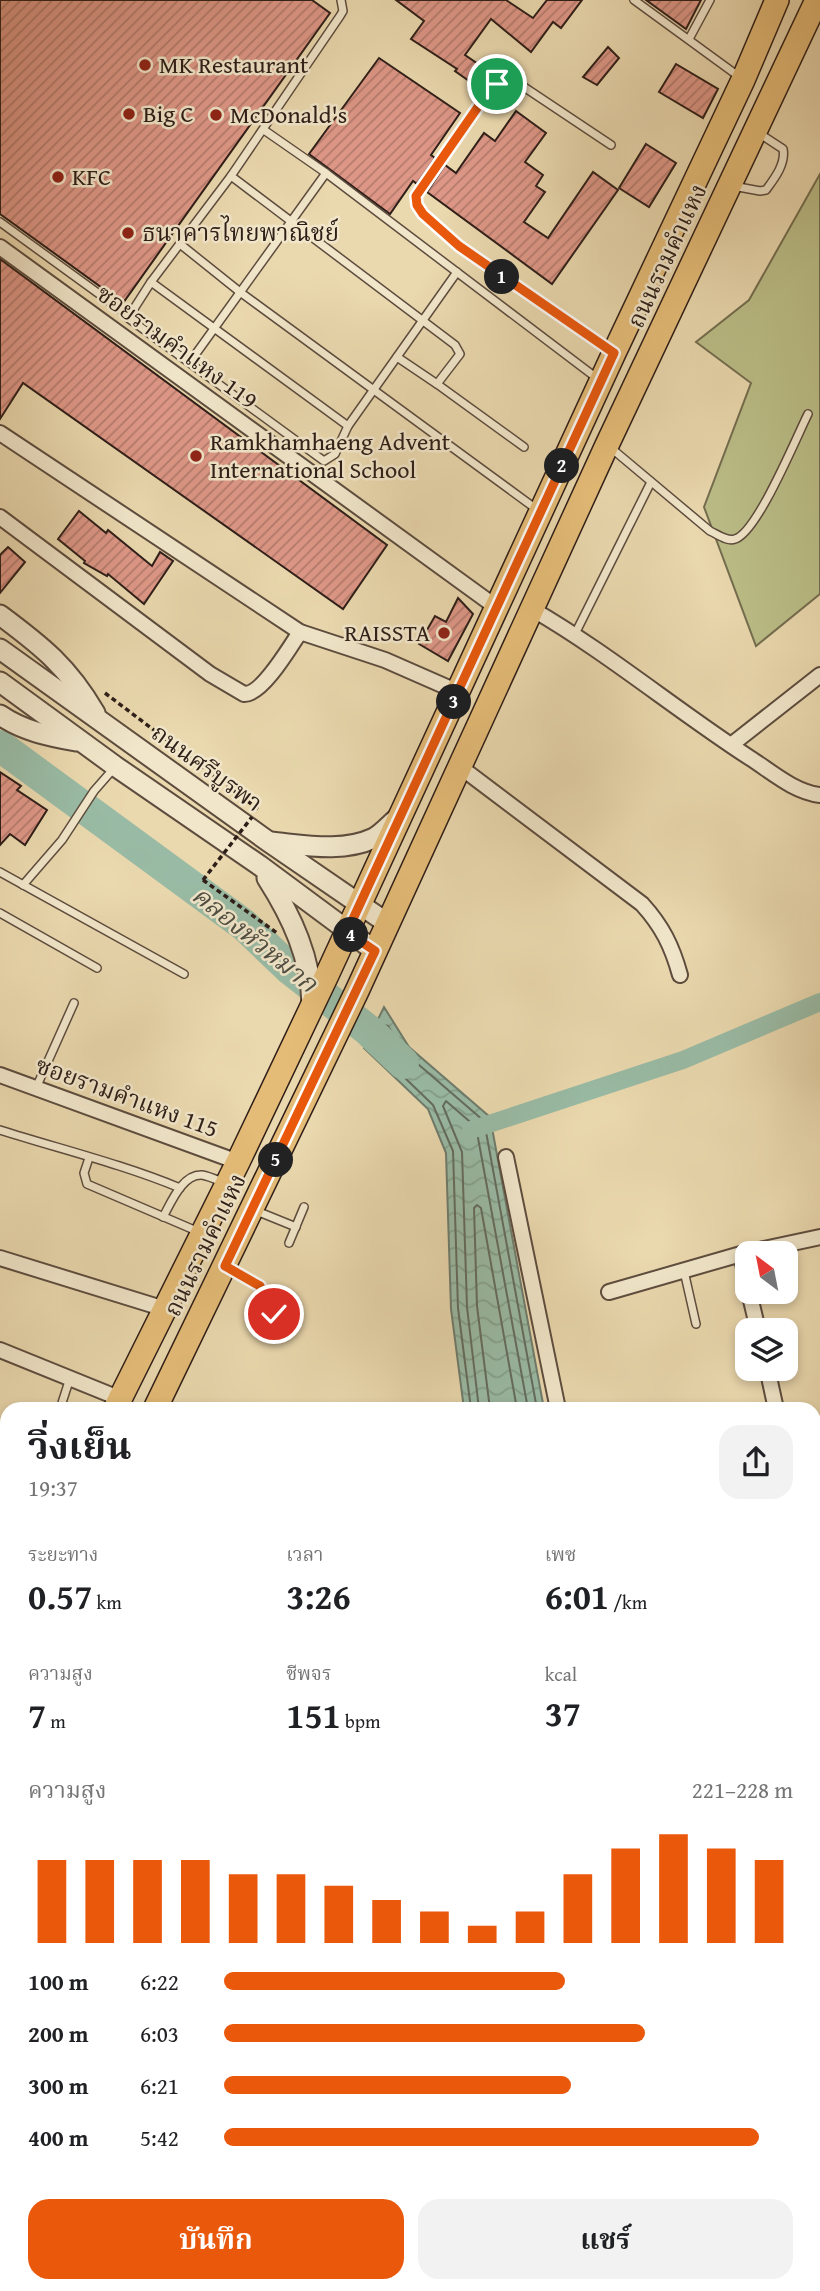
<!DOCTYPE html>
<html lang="th">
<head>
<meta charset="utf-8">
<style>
	:root { --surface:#fff; --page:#f2f2f2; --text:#202124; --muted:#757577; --accent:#ea580c }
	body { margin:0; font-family:"Gentium Book Plus","Noto Serif Thai",serif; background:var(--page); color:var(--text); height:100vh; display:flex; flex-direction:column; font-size:26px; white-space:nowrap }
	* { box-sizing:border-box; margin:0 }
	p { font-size:23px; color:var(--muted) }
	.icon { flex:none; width:38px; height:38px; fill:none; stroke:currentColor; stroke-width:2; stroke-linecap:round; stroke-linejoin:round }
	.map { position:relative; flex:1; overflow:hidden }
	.drawer { position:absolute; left:0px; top:1402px; width:821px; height:891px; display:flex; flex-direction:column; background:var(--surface); border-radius:21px 21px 0 0; box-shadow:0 4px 10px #0003 }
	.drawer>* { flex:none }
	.needle { width:46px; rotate:328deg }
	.tools { position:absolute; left:735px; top:1241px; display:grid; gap:14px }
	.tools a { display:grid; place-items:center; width:63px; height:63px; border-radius:14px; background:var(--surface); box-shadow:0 4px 10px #0003; font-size:35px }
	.pin { position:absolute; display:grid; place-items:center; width:60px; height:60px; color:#fff; margin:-30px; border:4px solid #fff; border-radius:50%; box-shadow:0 2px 7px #0007 }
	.km { position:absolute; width:35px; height:35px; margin:-18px; border-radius:50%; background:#222; color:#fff; font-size:19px; line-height:35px; text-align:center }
	.round { display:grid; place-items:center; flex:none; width:74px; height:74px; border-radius:21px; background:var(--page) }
	.headline { display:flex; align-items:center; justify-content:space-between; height:119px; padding:0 28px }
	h1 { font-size:38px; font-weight:700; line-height:52px }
	.metrics { display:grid; grid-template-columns:repeat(3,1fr); gap:10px; height:119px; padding:7px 28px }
	.metrics div { display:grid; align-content:center }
	.metrics b { font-size:35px; font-weight:700 }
	.metrics small { font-size:19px; font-weight:400 }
	.metrics p { font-size:19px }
	.chart { height:196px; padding:14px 28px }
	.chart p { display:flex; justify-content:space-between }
	.chart svg { width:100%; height:126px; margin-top:7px; stroke:var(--accent); stroke-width:6 }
	.primary-button { display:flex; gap:14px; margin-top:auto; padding:14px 28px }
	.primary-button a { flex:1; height:80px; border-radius:21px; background:var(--accent); color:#fff; font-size:28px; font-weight:700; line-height:80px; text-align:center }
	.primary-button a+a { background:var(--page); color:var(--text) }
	ul { padding:0 28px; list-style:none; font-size:23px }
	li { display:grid; grid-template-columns:112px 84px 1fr; align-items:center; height:52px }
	li i { height:18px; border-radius:9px; background:var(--accent) }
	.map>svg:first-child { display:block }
</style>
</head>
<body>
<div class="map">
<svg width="820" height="2291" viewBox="0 0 820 2291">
	<defs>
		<pattern id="water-waves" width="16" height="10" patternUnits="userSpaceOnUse" patternTransform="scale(1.75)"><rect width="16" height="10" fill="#99bba5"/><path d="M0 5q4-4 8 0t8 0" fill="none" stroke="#84a08d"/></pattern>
		<pattern id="building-hatch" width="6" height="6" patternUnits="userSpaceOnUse" patternTransform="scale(1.75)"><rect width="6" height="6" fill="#de9787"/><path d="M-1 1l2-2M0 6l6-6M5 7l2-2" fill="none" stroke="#b47b6d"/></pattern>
	</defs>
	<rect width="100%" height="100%" fill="#ead8ae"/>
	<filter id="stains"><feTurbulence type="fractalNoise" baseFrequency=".00286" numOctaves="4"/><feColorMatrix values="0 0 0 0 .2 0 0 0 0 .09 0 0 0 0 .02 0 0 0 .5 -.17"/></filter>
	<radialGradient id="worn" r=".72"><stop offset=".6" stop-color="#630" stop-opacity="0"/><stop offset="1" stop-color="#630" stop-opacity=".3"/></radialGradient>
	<polygon fill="#bbbe88" stroke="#746e50" stroke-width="2" points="820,174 820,594 756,646 704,507 751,383 696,342 749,300"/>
	<g fill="url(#water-waves)" stroke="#6e7c6d" stroke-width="2">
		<polygon points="384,1007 409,1047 490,1117 544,1409 464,1409 451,1309 446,1153 428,1109 364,1048"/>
		<polygon points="814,2238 820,2248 820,2291 807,2291 803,2286 814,2286"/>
	</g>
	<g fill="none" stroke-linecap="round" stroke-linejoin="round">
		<g stroke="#646c5e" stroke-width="2">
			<polyline points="471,1409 458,1308 453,1151 433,1105 374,1048 384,1025 388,1026 404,1052 484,1121 537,1409"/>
			<polyline points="479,1409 467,1307 462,1152 443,1106 446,1101 476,1127 528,1409"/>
			<polyline points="490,1409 477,1306 474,1208 477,1205 481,1208 517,1409"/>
		</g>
		<polyline stroke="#99bba5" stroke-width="18" points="471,1130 683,1060 820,1002"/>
		<polyline stroke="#99bba5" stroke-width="32" points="0,746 244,925 290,969 368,1030 403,1063"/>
	</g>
	<g fill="url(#building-hatch)" stroke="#2e1e18" stroke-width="2">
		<polygon points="0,0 312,0 330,13 123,303 0,214"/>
		<polygon points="396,0 506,0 533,18 547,0 582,0 561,28 553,22 531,52 491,19 465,55 481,66 469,81 455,71 457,69 411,39 424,21"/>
		<polygon points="646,0 701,0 686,29"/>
		<polygon points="608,47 619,58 597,85 583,77"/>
		<polygon points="379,58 460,113 431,155 435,158 417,184 413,181 390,214 309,154"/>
		<polygon points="676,64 718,89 703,118 659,92"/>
		<polygon points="516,111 546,133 525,162 543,175 536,186 545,192 524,222 548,238 593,172 618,190 552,284 427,192 445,165 456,173 484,133 495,141"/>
		<polygon points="646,144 676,163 649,207 619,188"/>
		<polygon points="0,259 387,545 343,609 23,383 0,419"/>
		<polygon points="79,511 106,533 108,530 152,566 160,552 173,561 144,604 108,574 107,576 84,563 85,561 58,539"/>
		<polygon points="8,547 25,562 0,593 0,555"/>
		<polygon points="458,598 473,614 448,661 419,644 435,616 446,622"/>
		<polygon points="0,772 21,786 17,790 47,810 25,845 10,834 0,845"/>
	</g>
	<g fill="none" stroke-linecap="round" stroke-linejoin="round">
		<g stroke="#5d4c3e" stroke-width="10">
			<g id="service">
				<polyline points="341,0 343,11 340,16 231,176 455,345 460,354 437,384 524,447"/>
				<polyline points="634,0 741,78"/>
				<polyline points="689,39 710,0"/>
				<polyline points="264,130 326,173 598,379"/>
				<polyline points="231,176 151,282 128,318 324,461 335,454 348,426 457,272"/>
				<path d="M733,186L760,191L766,190C774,179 786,164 783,149L757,132"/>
				<polyline points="0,222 128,315"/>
				<polyline points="180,244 240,292 539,511"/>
				<polyline points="151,282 348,426"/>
				<polyline points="611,351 459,246 423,214 417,205 416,196 489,91 497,84 515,81 611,145"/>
				<polyline points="397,357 437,384"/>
				<polyline points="190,362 326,173"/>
				<path d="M611,448L710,531C717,534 727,542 735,539C757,533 796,438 808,414"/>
				<polyline points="575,634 651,482"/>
				<polyline points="0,872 184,974"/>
				<polyline points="23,885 62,840 94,791 115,767"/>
				<polyline points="0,913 97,968"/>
				<polyline points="36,1088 74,1003"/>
				<path d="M0,1130C60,1149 122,1164 180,1188"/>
				<polyline points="89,1158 84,1173 87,1184 199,1232"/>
				<polyline points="254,1210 296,1227"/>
				<path d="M163,1217C171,1203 182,1174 202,1175C209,1176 217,1180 224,1183"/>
				<polyline points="289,1243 304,1207"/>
				<polyline points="227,1267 260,1286 274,1314"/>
				<polyline points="684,1271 696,1324"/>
				<polyline points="60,1409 70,1378"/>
				<polyline points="0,2116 7,2119"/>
				<polyline points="0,2183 7,2186"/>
				<polyline points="0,2246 7,2249"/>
				<polyline points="0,2283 18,2291"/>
				<polyline points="85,2286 97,2291"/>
				<polyline points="227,2286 239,2291"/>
			</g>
		</g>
		<g stroke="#5d4c3e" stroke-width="18">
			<g id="minor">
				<polyline points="0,247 496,607"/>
				<polyline points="0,433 300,632 385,660 458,692"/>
				<path d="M0,517L210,674L244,694C262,695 290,647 300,632"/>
				<path d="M532,609C608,653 676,710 750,758C772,772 794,792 820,795"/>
				<polyline points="731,745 820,675"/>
				<path d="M459,766L642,904C662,926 672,946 680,975"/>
				<polyline points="0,1075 238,1162"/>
				<polyline points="506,1157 558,1409"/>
				<polyline points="0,1258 165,1309"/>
				<polyline points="747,1282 741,1254 820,1237"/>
				<polyline points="609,1292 741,1254"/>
				<polyline points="749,1292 758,1330"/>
				<polyline points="0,1350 121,1399"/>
				<polyline points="767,1368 776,1409"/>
				<polyline points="814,1470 820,1469"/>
				<polyline points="0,1525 7,1528"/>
				<polyline points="814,1642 820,1641"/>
				<polyline points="0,1780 7,1785"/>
				<polyline points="0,1808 7,1812"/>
				<polyline points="814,1909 820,1907"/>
				<polyline points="4,2019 7,2013"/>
				<polyline points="814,2221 820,2232"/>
				<polyline points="0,2268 7,2271"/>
				<polyline points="38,2286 50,2291"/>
				<polyline points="688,2286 698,2291"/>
			</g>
		</g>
		<g stroke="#5d4c3e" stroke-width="23">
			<g id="tertiary">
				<path d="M0,615C43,647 68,667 95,713"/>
				<polyline points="0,649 269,842 387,923"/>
				<polyline points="0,682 115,766 259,865 375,951"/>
				<path d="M0,715C23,731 49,736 76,741"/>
				<path d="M270,842C304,845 342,853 374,838C383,833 391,823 399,817"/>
				<path d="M267,878C292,917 311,958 312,1005"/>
			</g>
		</g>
		<g stroke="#2e1e18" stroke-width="26">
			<g id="primary">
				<polyline points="115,1409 238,1162 327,975 614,353 743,80 777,0"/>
				<polyline points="155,1409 357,991 607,445 817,0"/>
				<polyline points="0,1625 7,1612"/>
				<polyline points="0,1698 7,1686"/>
			</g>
		</g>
		<g stroke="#2e1e18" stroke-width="3.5" stroke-dasharray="5 3.5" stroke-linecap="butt">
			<polyline points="105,693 258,809 256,812"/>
			<polyline points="203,880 277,933"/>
			<polyline points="0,1729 7,1716"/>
			<polyline points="814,2081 820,2079"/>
		</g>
		<use href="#service" stroke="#f1e6ca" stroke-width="7"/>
		<use href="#minor" stroke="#f1e6ca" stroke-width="14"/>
		<use href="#tertiary" stroke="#f1e6ca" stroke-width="19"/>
		<use href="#primary" stroke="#e5bc77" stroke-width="23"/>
		<polyline stroke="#2e1e18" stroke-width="3.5" stroke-dasharray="5 3.5" stroke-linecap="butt" points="203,880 252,817"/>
	</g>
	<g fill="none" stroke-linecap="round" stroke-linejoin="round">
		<g stroke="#fff" stroke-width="14">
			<polyline id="route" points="274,1314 260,1286 225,1266 375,951 347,932 614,353 459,246 423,214 417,205 416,196 489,91 497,84"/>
		</g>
		<use href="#route" stroke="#ea580c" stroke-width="9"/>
	</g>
	<g fill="#8f2418" stroke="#f1e6ca" stroke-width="2.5">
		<circle cx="145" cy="65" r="7"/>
		<circle cx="129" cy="114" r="7"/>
		<circle cx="216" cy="115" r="7"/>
		<circle cx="58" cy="177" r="7"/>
		<circle cx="128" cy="233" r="7"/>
		<circle cx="196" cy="456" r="7"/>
		<circle cx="444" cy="633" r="7"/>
	</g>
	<g text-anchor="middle" stroke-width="5" stroke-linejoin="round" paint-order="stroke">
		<g font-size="24" fill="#2e1e18" stroke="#f1e6ca" text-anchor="start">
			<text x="159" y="73">MK Restaurant</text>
			<text x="143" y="122">Big C</text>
			<text x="230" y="123">McDonald's</text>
			<text x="72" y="185">KFC</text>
			<text x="142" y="241">ธนาคารไทยพาณิชย์</text>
			<text x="210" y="450">Ramkhamhaeng Advent<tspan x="210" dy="28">International School</tspan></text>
			<text x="430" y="641" text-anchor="end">RAISSTA</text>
		</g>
		<g font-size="24" fill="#2e1e18" stroke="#f1e6ca">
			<text transform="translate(667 256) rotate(-65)" y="8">ถนนรามคำแหง</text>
			<text transform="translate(177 347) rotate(36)" y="8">ซอยรามคำแหง 119</text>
			<text transform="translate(207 768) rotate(36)" y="8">ถนนศรีบูรพา</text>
			<text transform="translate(127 1097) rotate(20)" y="8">ซอยรามคำแหง 115</text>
			<text transform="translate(205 1245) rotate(-64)" y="8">ถนนรามคำแหง</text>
		</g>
		<g font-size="26" font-style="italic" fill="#4e4d42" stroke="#f1e6ca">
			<text transform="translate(255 939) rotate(39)" y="9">คลองหัวหมาก</text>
		</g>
	</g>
	<rect width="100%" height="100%" filter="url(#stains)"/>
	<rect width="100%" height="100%" fill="url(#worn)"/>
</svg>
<div class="tools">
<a><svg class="needle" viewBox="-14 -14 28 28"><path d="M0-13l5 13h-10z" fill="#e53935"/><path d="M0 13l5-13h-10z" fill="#757577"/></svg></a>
<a><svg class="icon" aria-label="layers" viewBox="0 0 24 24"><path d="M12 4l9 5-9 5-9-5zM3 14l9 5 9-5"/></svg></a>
</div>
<div class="pin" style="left:497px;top:84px;background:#1e9e55"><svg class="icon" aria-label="arrive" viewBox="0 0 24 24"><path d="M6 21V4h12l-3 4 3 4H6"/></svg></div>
<div class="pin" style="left:274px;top:1314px;background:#d93025"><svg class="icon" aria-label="check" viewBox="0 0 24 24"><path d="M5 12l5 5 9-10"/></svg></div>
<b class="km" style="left:502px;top:277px">1</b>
<b class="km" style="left:562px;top:466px">2</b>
<b class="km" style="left:454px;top:702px">3</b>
<b class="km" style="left:351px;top:935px">4</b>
<b class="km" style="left:276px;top:1160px">5</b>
<section class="drawer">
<div class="headline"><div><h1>วิ่งเย็น</h1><p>19:37</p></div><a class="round"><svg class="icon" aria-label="share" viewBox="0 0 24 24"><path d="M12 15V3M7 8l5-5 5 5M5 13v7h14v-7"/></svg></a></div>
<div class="metrics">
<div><p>ระยะทาง</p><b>0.57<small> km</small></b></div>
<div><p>เวลา</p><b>3:26</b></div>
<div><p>เพซ</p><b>6:01<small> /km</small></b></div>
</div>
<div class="metrics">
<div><p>ความสูง</p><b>7<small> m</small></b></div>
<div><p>ชีพจร</p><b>151<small> bpm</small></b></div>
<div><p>kcal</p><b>37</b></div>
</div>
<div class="chart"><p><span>ความสูง</span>221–228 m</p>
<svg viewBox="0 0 160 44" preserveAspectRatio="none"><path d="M5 44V15M15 44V15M25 44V15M35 44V15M45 44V20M55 44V20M65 44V24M75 44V29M85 44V33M95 44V38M105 44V33M115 44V20M125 44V11M135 44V6M145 44V11M155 44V15"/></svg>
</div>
<ul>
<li><b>100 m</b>6:22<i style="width:60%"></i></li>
<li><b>200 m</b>6:03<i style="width:74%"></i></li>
<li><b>300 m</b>6:21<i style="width:61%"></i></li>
<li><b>400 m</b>5:42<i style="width:94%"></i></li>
</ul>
<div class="primary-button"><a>บันทึก</a><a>แชร์</a></div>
</section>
</div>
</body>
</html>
